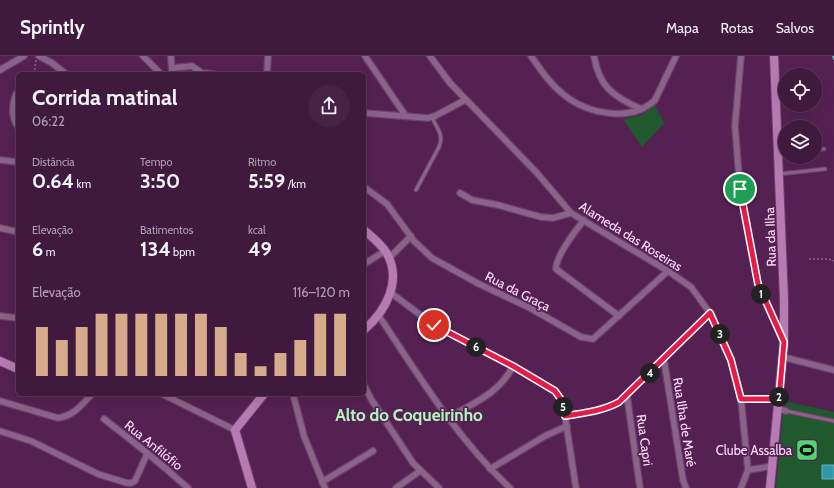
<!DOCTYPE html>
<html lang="pt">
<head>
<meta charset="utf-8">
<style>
	:root { --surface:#40193e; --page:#472245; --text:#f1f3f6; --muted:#aea0b0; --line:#593858; --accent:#d6ab8b }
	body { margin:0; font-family:Cabin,sans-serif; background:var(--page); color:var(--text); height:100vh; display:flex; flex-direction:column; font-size:15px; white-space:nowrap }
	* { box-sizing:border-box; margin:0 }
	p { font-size:13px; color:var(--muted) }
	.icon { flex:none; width:22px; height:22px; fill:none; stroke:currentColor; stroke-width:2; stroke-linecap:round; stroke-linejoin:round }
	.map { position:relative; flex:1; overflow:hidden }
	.drawer { position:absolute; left:16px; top:16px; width:350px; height:324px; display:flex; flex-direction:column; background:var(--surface); border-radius:6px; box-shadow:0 4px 16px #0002,0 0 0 1px var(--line) }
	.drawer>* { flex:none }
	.buttons { position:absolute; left:778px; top:12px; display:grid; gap:8px }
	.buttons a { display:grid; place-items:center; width:44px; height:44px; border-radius:50%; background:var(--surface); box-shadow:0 4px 16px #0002,0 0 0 1px var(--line); font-size:20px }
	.pin { position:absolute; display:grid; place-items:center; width:34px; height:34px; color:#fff; margin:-17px; border:2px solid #fff; border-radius:50%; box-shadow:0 1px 4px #0007 }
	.km { position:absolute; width:20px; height:20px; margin:-10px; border-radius:50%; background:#222; color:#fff; font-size:11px; line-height:20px; text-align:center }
	.round { display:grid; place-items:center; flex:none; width:42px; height:42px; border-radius:21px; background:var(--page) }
	.overview { display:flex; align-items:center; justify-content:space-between; height:68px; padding:0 16px }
	h1 { font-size:22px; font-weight:800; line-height:30px }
	.figures { display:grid; grid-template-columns:repeat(3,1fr); gap:6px; height:68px; padding:4px 16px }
	.figures div { display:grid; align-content:center }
	.figures b { font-size:20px; font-weight:800 }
	.figures small { font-size:11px; font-weight:400 }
	.figures p { font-size:11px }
	.chart { height:112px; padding:8px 16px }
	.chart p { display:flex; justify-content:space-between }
	.chart svg { width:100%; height:72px; margin-top:4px; stroke:var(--accent); stroke-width:6 }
	header { display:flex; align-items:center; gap:24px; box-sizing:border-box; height:56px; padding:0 20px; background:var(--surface); border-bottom:1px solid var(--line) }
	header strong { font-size:19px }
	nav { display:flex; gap:22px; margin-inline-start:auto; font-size:14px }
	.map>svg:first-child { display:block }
</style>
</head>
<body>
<header>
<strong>Sprintly</strong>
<nav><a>Mapa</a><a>Rotas</a><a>Salvos</a></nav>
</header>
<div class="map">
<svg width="834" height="432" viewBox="0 0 834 432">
	<rect width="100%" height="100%" fill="#552153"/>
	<g fill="#1f592d">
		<polygon points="655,49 664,67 642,91 623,63 642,59"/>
		<polygon points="784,345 834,356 834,432 776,432"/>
	</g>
	<rect fill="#2e9aa9" stroke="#6dafc2" x="822" y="409" width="12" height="14"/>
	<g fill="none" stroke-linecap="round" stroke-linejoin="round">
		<polyline stroke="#6dafc2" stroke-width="2" points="833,0 834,3"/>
		<g stroke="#703f6e" stroke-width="5">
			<g id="lane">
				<polyline points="815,94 824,93"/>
				<polyline points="778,98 785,97"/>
				<polyline points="779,118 825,113"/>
				<path d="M416,134L439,91C444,78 437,73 432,61"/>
				<polyline points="786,355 834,365"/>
			</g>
		</g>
		<g stroke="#703f6e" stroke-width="8">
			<g id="street">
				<polyline points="39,0 52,7 66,18"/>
				<polyline points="143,0 161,18"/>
				<polyline points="171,0 172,18"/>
				<polyline points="365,0 405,59"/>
				<polyline points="430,0 450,27 537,117 571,157 668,215 691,231 710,257 731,304 741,343 748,414"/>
				<path d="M531,0C541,14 550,28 563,38C587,58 631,67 655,44L676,0"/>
				<path d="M594,0C599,31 614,41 641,53"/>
				<polyline points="741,0 735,70 740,133 758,228 783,284"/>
				<polyline points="173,12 192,10 202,17 213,18"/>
				<polyline points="0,14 24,0"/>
				<polyline points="267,18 268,0"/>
				<path d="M16,38C12,49 11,61 18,71"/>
				<polyline points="364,57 428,62 435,60 465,44"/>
				<polyline points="0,104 18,106"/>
				<polyline points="364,131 387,148 414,185 432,202 479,228 530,252 581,281 593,283 668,215"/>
				<polyline points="460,137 472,144 498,149 541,161 553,162 571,157"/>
				<path d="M584,164C576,174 556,200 556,213L619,260"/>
				<polyline points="0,172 18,176"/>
				<polyline points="389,202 411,180"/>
				<polyline points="364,208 385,195"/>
				<polyline points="391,237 434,269 513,310 555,335 560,342 565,360 576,432"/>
				<polyline points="0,260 18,262"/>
				<path d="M379,260C419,320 457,383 510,432"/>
				<polyline points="783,301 834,314"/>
				<polyline points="664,304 683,424 686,432"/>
				<polyline points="364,329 371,343 413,407 439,432"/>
				<polyline points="162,338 235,374"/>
				<polyline points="293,338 304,380 325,432"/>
				<polyline points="627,340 640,432"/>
				<polyline points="741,343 779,343"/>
				<path d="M0,345L58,362C73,360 82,349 92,338"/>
				<polyline points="778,353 786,355"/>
				<path d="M565,360C583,357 603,355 619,346L710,257"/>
				<path d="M448,362C473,347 499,338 513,310"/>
				<path d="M104,363C133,385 161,408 188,432"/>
				<polyline points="0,375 31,385 98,418 127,427 131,427 135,425 147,398"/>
				<polyline points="490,413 545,380 567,370"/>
				<polyline points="322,426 373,395"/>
				<polyline points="396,432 420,415"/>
				<polyline points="741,432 748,414 773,410"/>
			</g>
		</g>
		<g stroke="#703f6e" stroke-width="10">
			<g id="secondary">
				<path d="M364,174C372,181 380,187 386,196C403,224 386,255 364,274"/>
				<polyline points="0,305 18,313"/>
				<polyline points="252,432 235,374 264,338"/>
				<polyline points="770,432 784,286 784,244 774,0"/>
			</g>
		</g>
		<g stroke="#8c5f8a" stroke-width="1.5" stroke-dasharray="2 2" stroke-linecap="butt">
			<polyline points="34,18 36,4"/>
			<polyline points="809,203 829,203 834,205"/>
		</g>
		<use href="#lane" stroke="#8a6488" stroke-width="3"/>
		<use href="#street" stroke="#8a6488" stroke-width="5.5"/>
		<use href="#secondary" stroke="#b77bb4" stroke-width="8"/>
	</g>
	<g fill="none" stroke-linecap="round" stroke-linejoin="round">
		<g stroke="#fff" stroke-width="8">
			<path id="route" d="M434,269L513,310L555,335L560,342L565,360C583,357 603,355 619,346L710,257L731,304L741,343H779L784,286L758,228L740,133"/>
		</g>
		<use href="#route" stroke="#e11d48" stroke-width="5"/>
	</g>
	<defs>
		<g id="stadium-square" transform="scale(1.15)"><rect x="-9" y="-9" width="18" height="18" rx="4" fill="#52d673" stroke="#552153"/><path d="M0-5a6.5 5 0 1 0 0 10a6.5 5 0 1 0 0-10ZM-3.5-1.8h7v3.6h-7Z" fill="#111"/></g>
	</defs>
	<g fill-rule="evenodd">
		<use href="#stadium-square" x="807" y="394"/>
	</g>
	<g text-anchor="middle" stroke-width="3.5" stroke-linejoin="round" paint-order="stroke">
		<g font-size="13" fill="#ffdffc" stroke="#552153">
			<text transform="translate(631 180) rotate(32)" y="5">Alameda das Roseiras</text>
			<text transform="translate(770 181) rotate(-92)" y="5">Rua da Ilha</text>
			<text transform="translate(518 235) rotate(27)" y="5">Rua da Graça</text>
			<text transform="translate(685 366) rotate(81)" y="5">Rua Ilha de Maré</text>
			<text transform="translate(645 384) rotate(82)" y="5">Rua Capri</text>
			<text transform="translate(154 389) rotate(39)" y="5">Rua Anfilófio</text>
		</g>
		<g font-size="13" fill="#ffdffc" stroke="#552153" text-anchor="end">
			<text x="792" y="399">Clube Assalba</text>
		</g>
		<g font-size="17" font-weight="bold" fill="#b3f4bd" stroke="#552153">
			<text x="409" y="365">Alto do Coqueirinho</text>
		</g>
	</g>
</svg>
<div class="buttons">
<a><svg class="icon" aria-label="locate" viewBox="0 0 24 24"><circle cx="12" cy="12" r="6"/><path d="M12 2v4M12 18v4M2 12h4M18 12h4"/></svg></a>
<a><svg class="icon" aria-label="layers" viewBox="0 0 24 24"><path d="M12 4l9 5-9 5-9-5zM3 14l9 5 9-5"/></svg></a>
</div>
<div class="pin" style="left:740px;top:133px;background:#1e9e55"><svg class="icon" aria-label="arrive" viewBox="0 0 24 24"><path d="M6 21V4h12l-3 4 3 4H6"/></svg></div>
<div class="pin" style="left:434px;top:269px;background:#d93025"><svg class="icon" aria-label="check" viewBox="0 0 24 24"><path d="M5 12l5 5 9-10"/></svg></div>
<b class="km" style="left:761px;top:238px">1</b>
<b class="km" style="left:779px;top:341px">2</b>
<b class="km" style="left:720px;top:278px">3</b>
<b class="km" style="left:650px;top:317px">4</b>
<b class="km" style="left:563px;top:351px">5</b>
<b class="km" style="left:476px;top:291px">6</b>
<section class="drawer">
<div class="overview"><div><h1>Corrida matinal</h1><p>06:22</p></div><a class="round"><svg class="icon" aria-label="share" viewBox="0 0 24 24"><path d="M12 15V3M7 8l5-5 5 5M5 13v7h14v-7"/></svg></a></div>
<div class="figures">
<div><p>Distância</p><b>0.64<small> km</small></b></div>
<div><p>Tempo</p><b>3:50</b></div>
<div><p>Ritmo</p><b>5:59<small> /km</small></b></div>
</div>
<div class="figures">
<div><p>Elevação</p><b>6<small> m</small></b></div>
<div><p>Batimentos</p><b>134<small> bpm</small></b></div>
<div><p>kcal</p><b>49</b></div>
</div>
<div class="chart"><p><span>Elevação</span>116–120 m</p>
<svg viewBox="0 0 160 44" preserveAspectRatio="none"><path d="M5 44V14M15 44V22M25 44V14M35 44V6M45 44V6M55 44V6M65 44V6M75 44V6M85 44V6M95 44V14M105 44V30M115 44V38M125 44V30M135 44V22M145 44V6M155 44V6"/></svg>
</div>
</section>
</div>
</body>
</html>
